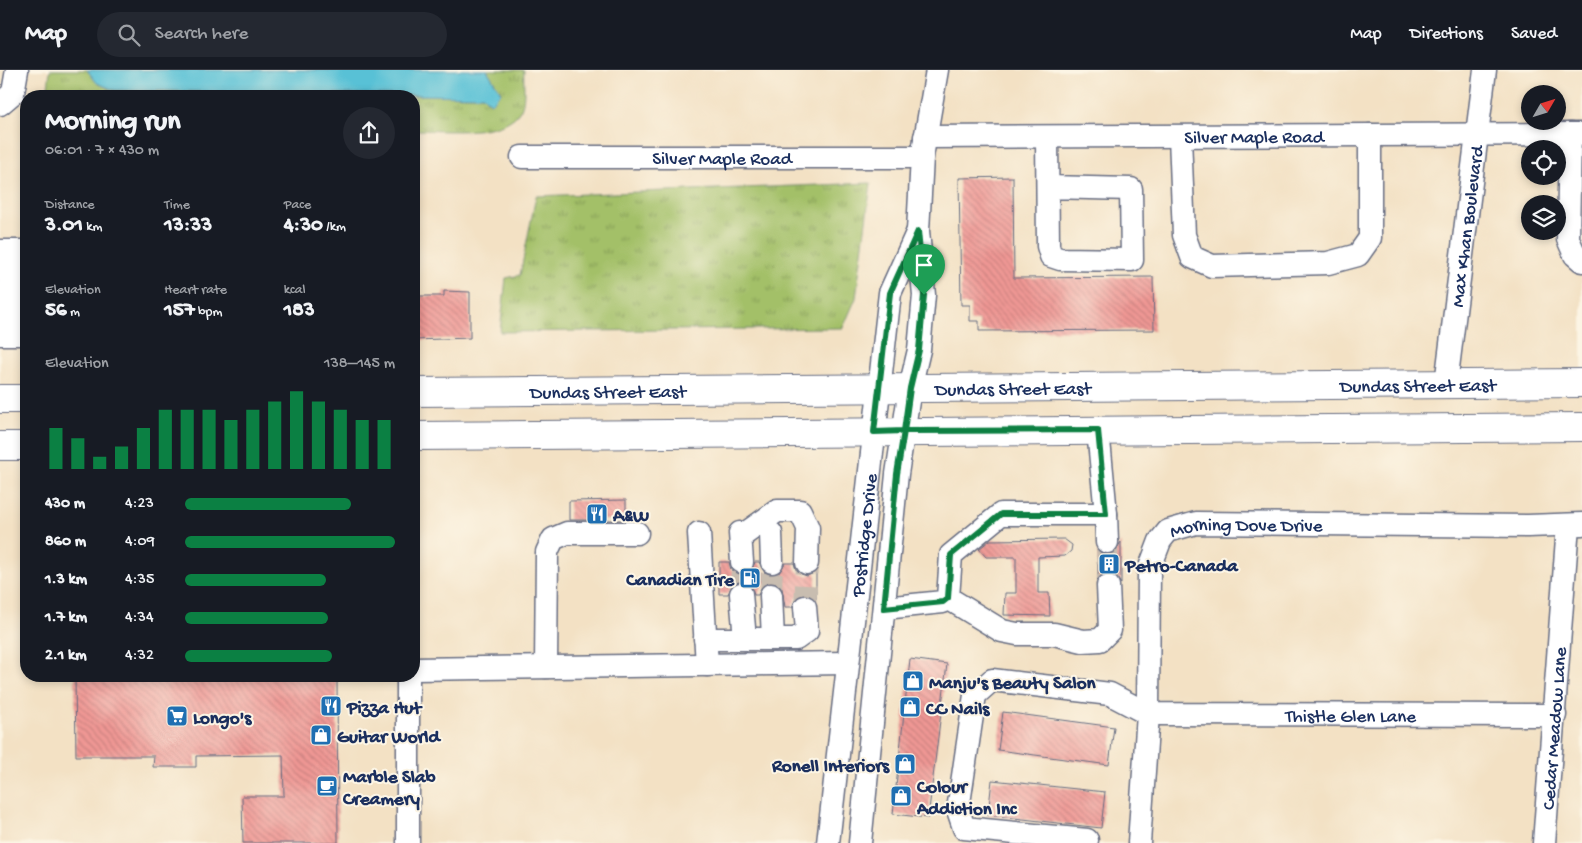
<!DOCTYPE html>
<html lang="en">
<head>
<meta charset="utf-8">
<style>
	:root { --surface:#171b24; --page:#242831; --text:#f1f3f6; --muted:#9ea1a6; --line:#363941; --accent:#0b8043 }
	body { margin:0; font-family:"Gochi Hand",sans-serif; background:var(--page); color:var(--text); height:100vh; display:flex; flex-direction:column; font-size:19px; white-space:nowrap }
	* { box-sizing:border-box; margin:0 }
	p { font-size:16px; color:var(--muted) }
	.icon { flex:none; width:28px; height:28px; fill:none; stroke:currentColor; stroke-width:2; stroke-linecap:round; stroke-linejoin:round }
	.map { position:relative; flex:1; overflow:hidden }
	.side { position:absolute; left:20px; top:20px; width:400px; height:592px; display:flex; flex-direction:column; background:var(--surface); border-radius:20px; box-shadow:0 2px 8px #0003 }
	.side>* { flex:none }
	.needle { width:32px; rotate:51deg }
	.buttons { position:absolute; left:1521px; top:15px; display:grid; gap:10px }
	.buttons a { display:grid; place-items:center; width:45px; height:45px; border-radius:50%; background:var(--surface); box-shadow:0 2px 8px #0003; font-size:25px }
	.pin { position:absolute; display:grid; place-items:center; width:42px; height:42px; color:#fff; margin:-51px -21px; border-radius:50% 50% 50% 0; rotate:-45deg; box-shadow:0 0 5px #0007 }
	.pin .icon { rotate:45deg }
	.round { display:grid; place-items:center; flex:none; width:52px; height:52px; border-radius:26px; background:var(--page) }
	.summary { display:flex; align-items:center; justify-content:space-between; height:85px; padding:0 25px }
	h1 { font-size:28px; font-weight:800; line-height:38px }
	.metrics { display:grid; grid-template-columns:repeat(3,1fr); gap:8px; height:85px; padding:5px 25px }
	.metrics div { display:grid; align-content:center }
	.metrics b { font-size:21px; font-weight:800 }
	.metrics small { font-size:14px; font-weight:400 }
	.metrics p { font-size:14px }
	.chart { height:140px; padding:10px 25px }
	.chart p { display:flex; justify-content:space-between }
	.chart svg { width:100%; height:90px; margin-top:5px; stroke:var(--accent); stroke-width:6 }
	ul { padding:0 25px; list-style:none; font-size:16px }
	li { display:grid; grid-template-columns:80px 60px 1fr; align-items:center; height:38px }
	li i { height:12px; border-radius:6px; background:var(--accent) }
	header { display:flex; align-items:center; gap:30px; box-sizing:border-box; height:70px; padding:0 25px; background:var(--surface); border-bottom:1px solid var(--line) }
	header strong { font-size:24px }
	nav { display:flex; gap:28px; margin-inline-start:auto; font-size:18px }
	.search { width:350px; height:45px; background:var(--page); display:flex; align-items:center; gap:12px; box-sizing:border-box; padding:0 18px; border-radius:28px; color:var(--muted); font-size:19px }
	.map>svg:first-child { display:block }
</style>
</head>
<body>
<header>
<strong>Map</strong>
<div class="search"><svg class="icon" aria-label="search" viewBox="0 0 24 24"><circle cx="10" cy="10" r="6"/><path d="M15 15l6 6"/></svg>Search here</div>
<nav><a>Map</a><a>Directions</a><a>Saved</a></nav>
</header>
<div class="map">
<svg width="1582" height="773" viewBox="0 0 1582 773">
	<defs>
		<pattern id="grass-tufts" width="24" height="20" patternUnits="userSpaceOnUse" patternTransform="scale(1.25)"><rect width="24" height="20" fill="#a3c067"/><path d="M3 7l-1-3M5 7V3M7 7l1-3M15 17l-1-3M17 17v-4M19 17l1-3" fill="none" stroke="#849c58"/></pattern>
		<pattern id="building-back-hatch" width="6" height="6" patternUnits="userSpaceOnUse" patternTransform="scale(1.25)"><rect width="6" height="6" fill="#f09894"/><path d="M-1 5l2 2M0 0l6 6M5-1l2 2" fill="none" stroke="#c27c7c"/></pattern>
	</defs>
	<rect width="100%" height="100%" fill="#fcf5e5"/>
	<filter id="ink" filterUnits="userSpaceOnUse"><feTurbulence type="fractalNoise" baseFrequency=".02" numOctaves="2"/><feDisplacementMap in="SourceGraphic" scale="10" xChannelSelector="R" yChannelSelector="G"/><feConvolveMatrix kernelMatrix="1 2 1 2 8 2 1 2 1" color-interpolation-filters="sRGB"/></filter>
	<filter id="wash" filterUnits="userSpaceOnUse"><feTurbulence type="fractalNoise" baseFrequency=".0096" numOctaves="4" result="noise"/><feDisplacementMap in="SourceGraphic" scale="20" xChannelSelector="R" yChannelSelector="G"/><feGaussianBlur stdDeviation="1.12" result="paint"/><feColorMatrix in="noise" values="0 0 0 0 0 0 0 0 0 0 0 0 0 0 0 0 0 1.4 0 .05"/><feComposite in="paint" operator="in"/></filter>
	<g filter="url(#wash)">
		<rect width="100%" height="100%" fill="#f3e1c4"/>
		<g fill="url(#grass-tufts)" stroke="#5f7862">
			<path d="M50,0H87L97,13L114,20L484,26L491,33L501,23L487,0H524C523,12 526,28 521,39C507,68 440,60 414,60V26H47Z"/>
			<polygon points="871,113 856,228 843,258 500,262 506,208 520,205 536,126"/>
		</g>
		<polygon fill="#59c1d6" stroke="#3a789a" points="87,0 487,0 501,23 491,33 483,26 114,20 97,13"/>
		<g id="blocks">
			<g fill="url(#building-back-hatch)">
				<polygon points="1013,107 1014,208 1153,207 1154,260 979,261 979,251 970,251 970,235 961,235 959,108"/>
				<polygon points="444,221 470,222 470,268 414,270 414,226 444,226"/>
				<polygon points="626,430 626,450 569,450 569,431"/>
				<polygon points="1064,469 1072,475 1071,481 1065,486 1038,487 1038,523 1049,523 1050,546 1004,545 1005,523 1016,523 1016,487 986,487 979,479 990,470"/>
				<polygon points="1121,472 1121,514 1114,504 1107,503 1098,509 1098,481 1107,485 1114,483"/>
				<polygon points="719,492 729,492 731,500 742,505 750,503 755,492 759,492 765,503 772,505 779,503 785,493 794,493 796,500 801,504 807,506 816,502 816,529 810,525 803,524 797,527 792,537 785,537 782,518 777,514 771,512 764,514 758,525 754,525 752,517 747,512 740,511 733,514 728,524 719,524"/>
				<polygon points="910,589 947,594 928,748 893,744"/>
				<polygon points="75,606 337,606 338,773 243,773 242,726 284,726 283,685 196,686 196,697 153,697 154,686 76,686"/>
				<polygon points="1003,642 1114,657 1109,695 998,680"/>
				<polygon points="992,710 1105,722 1101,758 988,745"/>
			</g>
		</g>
	</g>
	<g filter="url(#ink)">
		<use href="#blocks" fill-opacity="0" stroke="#676d82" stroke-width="1"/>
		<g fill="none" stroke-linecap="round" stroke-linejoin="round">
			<g stroke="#c8bdb0" stroke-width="22" stroke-dasharray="22 11" stroke-linecap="butt">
				<polyline points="1107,472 1108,516"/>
				<polyline points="741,524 742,492"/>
				<polyline points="771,525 772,492"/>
				<polyline points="805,537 807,493"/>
			</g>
			<g stroke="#676d82" stroke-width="25">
				<g id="minor">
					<polyline points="0,34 13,23 17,0"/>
					<polyline points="1570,64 1568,169 1575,185 1582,191"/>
					<path id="s1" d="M925,67L1582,64"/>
					<polyline points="1180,67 1184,165 1192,187 1212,196 1328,193 1358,185 1370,168 1370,65"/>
					<polyline points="1047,68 1048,176 1051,186 1060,189 1132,190 1131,119 1048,117"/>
					<path id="s2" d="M522,87H922"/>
					<polyline points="0,181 26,181"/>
					<polyline points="0,200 26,201"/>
					<polyline points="0,222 26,222"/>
					<polyline points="0,244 26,244"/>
					<polyline points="0,264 26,264"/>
					<path id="s3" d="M1446,314L1485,0"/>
					<polyline points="1106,444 1107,472"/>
					<polyline points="699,463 707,595"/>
					<polyline points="740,463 742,492"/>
					<polyline points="746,463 777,441 800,441 808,458 807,493"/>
					<polyline points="771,463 772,492"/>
					<polyline points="741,524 745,569"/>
					<polyline points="771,525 773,569"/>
					<polyline points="948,528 1002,561 1017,564 1054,564 1083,571 1100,570 1110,560 1108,516"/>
					<polyline points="884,538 943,532 948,528 951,485 1001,444 1106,444 1098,360"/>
					<polyline points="705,569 796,569 807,561 805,537"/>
					<polyline points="546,597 547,482 553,469 567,463 637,463"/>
					<polyline points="414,599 847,593"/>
					<path id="s4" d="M1087,770L964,758L958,740L975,625L992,610L1110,624L1148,644L1555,645"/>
					<polyline points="408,773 408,606"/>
					<path id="s5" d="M828,773L890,223L917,163"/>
					<polyline points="860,773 897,404 910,318 919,280 924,225 918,161 922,87 937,0"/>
					<path id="s6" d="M1139,773L1148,644L1149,500L1160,471L1168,461L1196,453L1528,456L1582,454"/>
					<path id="s7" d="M1544,773L1568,455"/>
				</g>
			</g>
			<g stroke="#676d82" stroke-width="30">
				<g id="major">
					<path id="s8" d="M414,322L1582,313"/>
					<polyline points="0,329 26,329"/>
					<polyline points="414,366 1582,357"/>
					<polyline points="0,376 26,376"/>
				</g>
			</g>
			<use href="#minor" stroke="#fff" stroke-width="22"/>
			<use href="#major" stroke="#fff" stroke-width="28"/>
		</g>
	</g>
	<g fill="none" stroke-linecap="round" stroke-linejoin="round" filter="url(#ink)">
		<g stroke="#fff" stroke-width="10">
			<polyline id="route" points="924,225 919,280 910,318 904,361 1098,360 1106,444 1001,444 951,485 948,528 943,532 884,538 897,404 904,361 874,362 890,223 918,161 924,225"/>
		</g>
		<use href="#route" stroke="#0b8043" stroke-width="6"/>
	</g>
	<defs>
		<g id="restaurant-square" transform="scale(1.125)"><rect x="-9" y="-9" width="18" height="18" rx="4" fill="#1f6fb2" stroke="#fcf5e5"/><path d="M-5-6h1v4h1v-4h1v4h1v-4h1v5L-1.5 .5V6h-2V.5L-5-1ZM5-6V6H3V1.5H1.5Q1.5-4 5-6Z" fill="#fff"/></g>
		<g id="building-square" transform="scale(1.125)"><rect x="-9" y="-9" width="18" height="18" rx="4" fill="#1f6fb2" stroke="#fcf5e5"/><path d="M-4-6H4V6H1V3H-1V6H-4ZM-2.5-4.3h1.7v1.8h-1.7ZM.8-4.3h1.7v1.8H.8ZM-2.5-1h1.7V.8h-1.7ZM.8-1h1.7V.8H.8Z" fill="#fff"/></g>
		<g id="fuel-square" transform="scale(1.125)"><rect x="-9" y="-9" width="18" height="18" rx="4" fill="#1f6fb2" stroke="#fcf5e5"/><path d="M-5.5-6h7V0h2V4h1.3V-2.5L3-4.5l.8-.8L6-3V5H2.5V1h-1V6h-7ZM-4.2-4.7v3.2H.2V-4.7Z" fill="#fff"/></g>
		<g id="shop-square" transform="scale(1.125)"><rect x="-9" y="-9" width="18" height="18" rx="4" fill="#1f6fb2" stroke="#fcf5e5"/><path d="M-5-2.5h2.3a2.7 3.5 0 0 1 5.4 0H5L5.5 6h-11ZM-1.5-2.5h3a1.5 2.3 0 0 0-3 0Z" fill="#fff"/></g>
		<g id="supermarket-square" transform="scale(1.125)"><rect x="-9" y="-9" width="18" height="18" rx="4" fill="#1f6fb2" stroke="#fcf5e5"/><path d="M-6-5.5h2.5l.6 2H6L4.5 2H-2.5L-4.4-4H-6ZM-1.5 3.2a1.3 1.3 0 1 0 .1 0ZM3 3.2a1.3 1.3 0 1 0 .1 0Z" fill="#fff"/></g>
		<g id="cafe-square" transform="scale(1.125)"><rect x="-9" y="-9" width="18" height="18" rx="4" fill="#1f6fb2" stroke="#fcf5e5"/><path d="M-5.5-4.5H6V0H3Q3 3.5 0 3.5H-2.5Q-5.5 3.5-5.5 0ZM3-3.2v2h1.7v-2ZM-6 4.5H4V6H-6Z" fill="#fff"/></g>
	</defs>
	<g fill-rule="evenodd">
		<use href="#restaurant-square" x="597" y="444"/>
		<use href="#building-square" x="1109" y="494"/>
		<use href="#fuel-square" x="750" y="508"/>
		<use href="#shop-square" x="913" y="611"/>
		<use href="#restaurant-square" x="331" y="636"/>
		<use href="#shop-square" x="910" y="637"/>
		<use href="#supermarket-square" x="177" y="646"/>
		<use href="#shop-square" x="321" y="665"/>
		<use href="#shop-square" x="905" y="694"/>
		<use href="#cafe-square" x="327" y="716"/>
		<use href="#shop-square" x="901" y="726"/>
	</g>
	<g text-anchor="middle" stroke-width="4" stroke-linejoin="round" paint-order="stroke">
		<g font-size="19" fill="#1b2f5e" stroke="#fcf5e5">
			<text dy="7" stroke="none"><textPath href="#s1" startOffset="329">Silver Maple Road</textPath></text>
			<text dy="7" stroke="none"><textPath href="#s2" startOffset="200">Silver Maple Road</textPath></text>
			<text dy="7" stroke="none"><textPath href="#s3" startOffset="159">Max Khan Boulevard</textPath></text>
			<text dy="7" stroke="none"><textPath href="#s8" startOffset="1004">Dundas Street East</textPath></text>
			<text dy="7" stroke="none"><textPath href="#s8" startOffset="599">Dundas Street East</textPath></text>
			<text dy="7" stroke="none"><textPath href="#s8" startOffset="194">Dundas Street East</textPath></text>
			<text dy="7" stroke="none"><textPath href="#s6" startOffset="396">Morning Dove Drive</textPath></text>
			<text dy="7" stroke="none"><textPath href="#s5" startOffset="310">Postridge Drive</textPath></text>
			<text dy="7" stroke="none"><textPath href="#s4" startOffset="646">Thistle Glen Lane</textPath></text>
			<text dy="7" stroke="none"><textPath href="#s7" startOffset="115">Cedar Meadow Lane</textPath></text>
		</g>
		<g font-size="19" font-weight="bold" fill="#1b2f5e" stroke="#fcf5e5" text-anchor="start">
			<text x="613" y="451">A&amp;W</text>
			<text x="1125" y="501">Petro-Canada</text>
			<text x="734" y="515" text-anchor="end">Canadian Tire</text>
			<text x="929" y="618">Manju's Beauty Salon</text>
			<text x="347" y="643">Pizza Hut</text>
			<text x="926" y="644">CC Nails</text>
			<text x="193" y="653">Longo's</text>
			<text x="337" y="672">Guitar World</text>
			<text x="889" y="701" text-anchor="end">Ronell Interiors</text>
			<text x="343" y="712">Marble Slab<tspan x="343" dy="22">Creamery</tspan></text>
			<text x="917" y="722">Colour<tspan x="917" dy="22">Addiction Inc</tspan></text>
		</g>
	</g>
</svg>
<div class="buttons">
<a><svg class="needle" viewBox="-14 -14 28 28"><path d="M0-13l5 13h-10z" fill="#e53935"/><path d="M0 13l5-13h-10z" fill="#9ea1a6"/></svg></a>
<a><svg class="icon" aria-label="locate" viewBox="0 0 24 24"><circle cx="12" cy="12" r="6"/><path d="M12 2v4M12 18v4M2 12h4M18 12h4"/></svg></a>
<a><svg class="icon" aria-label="layers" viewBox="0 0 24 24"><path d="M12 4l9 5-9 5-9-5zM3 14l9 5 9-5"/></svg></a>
</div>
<div class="pin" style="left:924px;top:225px;background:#1e9e55"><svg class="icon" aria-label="arrive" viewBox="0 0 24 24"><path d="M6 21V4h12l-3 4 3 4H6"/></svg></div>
<section class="side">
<div class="summary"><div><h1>Morning run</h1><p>06:01 · 7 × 430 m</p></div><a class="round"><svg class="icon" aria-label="share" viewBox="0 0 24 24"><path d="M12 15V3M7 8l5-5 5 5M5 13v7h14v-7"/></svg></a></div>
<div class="metrics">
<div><p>Distance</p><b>3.01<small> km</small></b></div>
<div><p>Time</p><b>13:33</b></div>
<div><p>Pace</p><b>4:30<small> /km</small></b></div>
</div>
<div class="metrics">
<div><p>Elevation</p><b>56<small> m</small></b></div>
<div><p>Heart rate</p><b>157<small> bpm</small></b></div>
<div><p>kcal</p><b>183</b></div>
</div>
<div class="chart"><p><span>Elevation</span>138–145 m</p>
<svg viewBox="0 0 160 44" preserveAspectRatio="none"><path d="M5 44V24M15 44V29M25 44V38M35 44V33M45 44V24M55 44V15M65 44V15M75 44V15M85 44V20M95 44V15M105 44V11M115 44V6M125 44V11M135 44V15M145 44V20M155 44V20"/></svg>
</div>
<ul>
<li><b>430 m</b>4:23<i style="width:79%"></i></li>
<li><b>860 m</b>4:09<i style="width:100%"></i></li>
<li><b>1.3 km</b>4:35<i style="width:67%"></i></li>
<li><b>1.7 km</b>4:34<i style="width:68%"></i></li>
<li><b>2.1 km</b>4:32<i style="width:70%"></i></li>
</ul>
</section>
</div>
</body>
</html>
